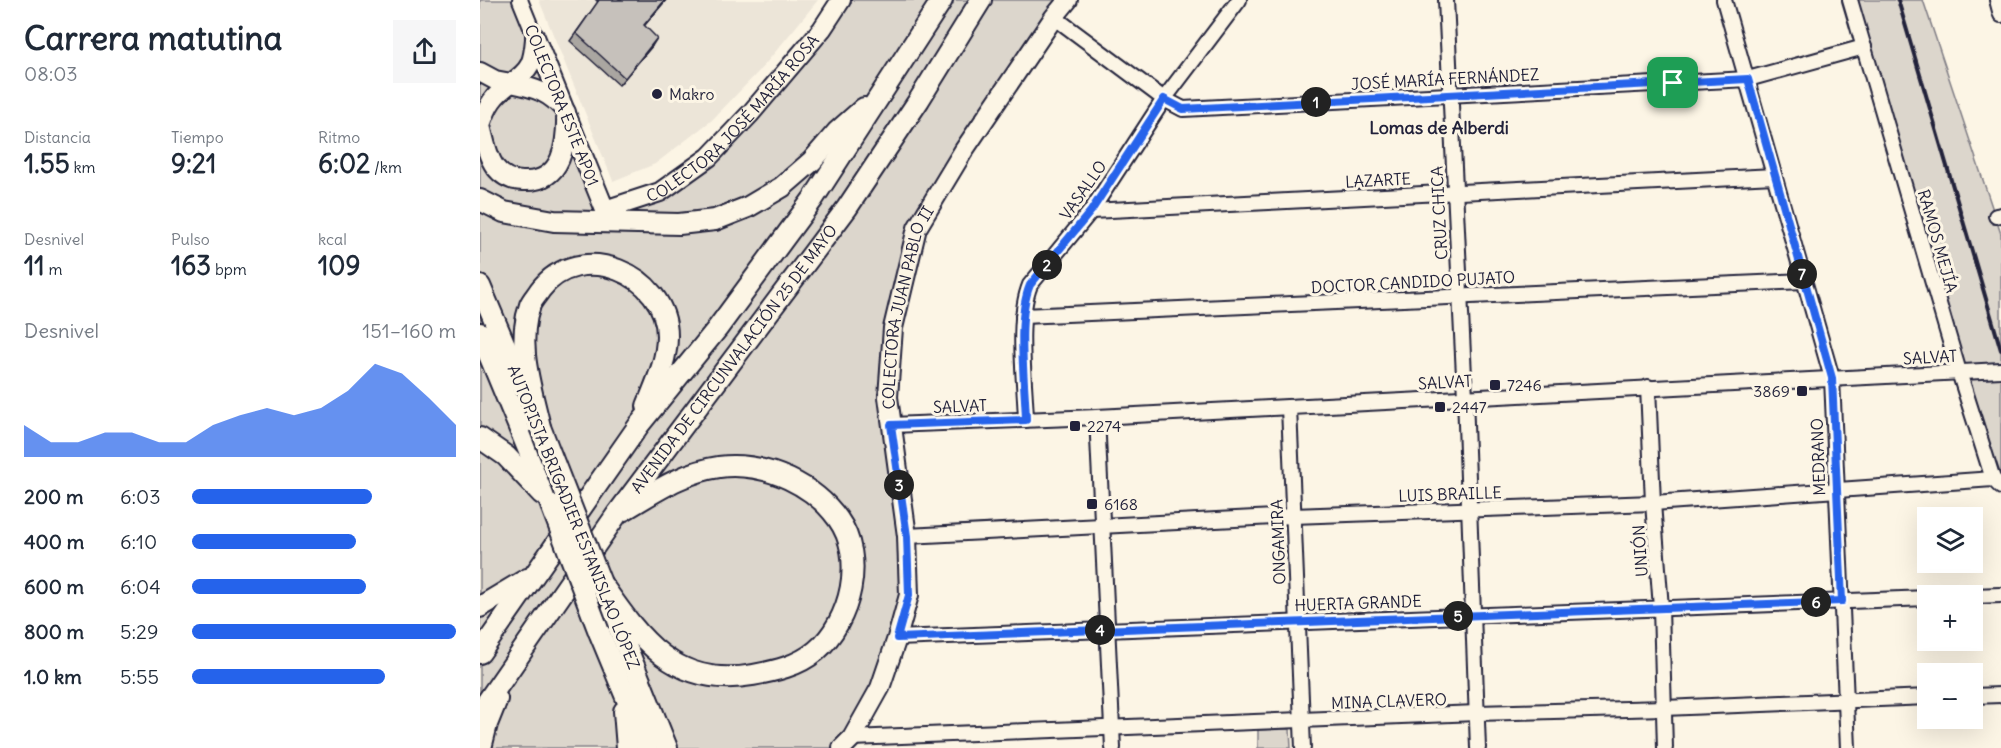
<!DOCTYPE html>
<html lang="es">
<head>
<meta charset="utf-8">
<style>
	:root { --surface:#fff; --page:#f6f6f7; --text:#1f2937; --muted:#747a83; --accent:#2563eb }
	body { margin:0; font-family:Delius,sans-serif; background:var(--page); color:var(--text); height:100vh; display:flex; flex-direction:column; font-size:22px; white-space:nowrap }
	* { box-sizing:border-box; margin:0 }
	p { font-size:20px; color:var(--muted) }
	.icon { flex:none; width:33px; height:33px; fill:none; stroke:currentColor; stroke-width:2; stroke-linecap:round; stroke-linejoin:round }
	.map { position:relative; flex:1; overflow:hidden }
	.panel { display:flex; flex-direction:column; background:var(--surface); width:480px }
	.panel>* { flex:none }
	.fabs { position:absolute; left:1437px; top:507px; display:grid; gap:12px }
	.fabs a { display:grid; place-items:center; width:66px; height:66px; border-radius:0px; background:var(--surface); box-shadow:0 6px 24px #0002; font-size:30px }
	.pin { position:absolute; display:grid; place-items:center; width:51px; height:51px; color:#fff; margin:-26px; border-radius:12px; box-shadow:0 3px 9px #0006 }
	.km { position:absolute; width:30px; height:30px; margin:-15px; border-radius:50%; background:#222; color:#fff; font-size:16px; line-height:30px; text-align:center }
	.round { display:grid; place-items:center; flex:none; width:63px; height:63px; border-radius:0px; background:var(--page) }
	.head { display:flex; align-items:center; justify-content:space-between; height:102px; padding:0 24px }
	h1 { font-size:33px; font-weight:700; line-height:45px }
	.metrics { display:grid; grid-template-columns:repeat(3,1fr); gap:9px; height:102px; padding:6px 24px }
	.metrics div { display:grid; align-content:center }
	.metrics b { font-size:26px; font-weight:700 }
	.metrics small { font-size:16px; font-weight:400 }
	.metrics p { font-size:16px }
	.chart { height:168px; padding:12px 24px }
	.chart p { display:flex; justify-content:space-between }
	.chart svg { width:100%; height:108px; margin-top:6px; fill:var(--accent); opacity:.7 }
	ul { padding:0 24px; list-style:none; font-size:20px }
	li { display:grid; grid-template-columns:96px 72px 1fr; align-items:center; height:45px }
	li i { height:15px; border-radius:8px; background:var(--accent) }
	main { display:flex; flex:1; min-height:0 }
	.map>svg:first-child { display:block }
</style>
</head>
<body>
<main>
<section class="panel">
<div class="head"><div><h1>Carrera matutina</h1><p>08:03</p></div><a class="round"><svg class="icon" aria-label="share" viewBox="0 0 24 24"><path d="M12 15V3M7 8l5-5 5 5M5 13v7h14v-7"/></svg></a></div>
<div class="metrics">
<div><p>Distancia</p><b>1.55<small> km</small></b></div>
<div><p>Tiempo</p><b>9:21</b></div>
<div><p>Ritmo</p><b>6:02<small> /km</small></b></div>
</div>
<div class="metrics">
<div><p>Desnivel</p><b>11<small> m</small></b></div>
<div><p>Pulso</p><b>163<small> bpm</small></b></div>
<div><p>kcal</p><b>109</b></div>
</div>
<div class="chart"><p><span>Desnivel</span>151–160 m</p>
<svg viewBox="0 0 160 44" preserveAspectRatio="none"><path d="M0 44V31L10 38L20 38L30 34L40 34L50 38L60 38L70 31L80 27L90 24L100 27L110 24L120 17L130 6L140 10L150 20L160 31V44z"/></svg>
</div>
<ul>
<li><b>200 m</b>6:03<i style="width:68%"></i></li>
<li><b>400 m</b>6:10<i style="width:62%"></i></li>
<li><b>600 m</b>6:04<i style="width:66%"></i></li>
<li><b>800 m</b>5:29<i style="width:100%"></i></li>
<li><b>1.0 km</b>5:55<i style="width:73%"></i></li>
</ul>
</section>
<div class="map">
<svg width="1521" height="748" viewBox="0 0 1521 748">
	<rect width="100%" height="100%" fill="#fcf5e5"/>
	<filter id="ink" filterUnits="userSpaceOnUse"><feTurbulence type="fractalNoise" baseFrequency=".0167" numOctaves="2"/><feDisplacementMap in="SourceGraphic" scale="12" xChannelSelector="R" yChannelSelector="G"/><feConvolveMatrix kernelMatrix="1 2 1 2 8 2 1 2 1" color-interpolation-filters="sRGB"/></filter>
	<g filter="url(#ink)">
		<polygon fill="#ece5d8" points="59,0 338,0 282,68 232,120 175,164 133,181"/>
		<g fill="#dcd6cc" stroke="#7f7c84" stroke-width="1.5">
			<polygon points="0,0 40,0 125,210 229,157 361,0 588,0 436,228 408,397 427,536 417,638 362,748 0,748"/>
			<polygon points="1370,0 1443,0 1521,234 1521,487"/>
			<polygon points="810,729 811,748 778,748 778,730"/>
		</g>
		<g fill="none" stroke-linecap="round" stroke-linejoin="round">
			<g stroke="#22223b" stroke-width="18">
				<g id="minor">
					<polyline points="40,0 55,37"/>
					<polyline points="966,0 985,397 998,748"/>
					<polyline points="1244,0 1352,378 1368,748"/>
					<polyline points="1370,0 1479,372 1513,479 1521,487"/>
					<polyline points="1517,0 1521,15"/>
					<polyline points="574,17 684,99 703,109 1268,79 1384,47"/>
					<polyline points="611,211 1294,176"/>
					<polyline points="1516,216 1521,215"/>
					<polyline points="543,316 1324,281"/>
					<polyline points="1168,387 1173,503 1181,608 1185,748"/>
					<polyline points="809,407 823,748"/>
					<polyline points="617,417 633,748"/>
					<path d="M546,420C545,382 536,319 550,285L611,211L684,99L759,0"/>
					<polyline points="411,425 617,417 1521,370"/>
					<polyline points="427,536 813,516 1173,503 1513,479"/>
					<polyline points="1492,596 1521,595"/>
					<polyline points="417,638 1448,598"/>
					<polyline points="1492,696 1521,695"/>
					<polyline points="372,738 997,713 1184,708 1448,697"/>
				</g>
			</g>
			<g stroke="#22223b" stroke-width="22">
				<g id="major">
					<path id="s1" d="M55,37L125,210L180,192L229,157L270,114L342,29L361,0"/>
					<path d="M0,72L15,80L31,83C51,70 53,62 55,39"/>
					<path d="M0,122C4,136 6,154 15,167C22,176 32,181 43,181C83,183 87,143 86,112C70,92 55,88 31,83C13,96 8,104 1,125"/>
					<path id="s2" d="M362,748L372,738L400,688L417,638L429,595L427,536L408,397L413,328L437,228L484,150L574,17L588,0"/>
				</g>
			</g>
			<g stroke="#22223b" stroke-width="24">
				<g id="highway">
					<polyline points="0,200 24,212 74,221 199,224 235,220 268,207 302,187 332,161 357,132 384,108"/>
					<polyline points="0,286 41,383"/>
					<polyline points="0,333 71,505"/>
					<path d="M60,427C51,387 36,345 50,305C52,300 57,295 60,290C99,238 187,273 187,336C187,361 176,383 167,406"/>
					<polyline points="0,438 26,456 62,494"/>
					<path d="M121,583C160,639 195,689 273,675C295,671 318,666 336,651C371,621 386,558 358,519C346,502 328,488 309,479C287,469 263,464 239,467C203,472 175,492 144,510"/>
					<polyline points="0,607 47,579"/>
					<polyline points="132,611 187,748"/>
					<polyline points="119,632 167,748"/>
					<polyline points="0,653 159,425 237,329 333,199 462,0"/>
					<polyline points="144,711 147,748"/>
					<path id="s3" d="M0,712L137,514L367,208L439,100L501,0"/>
					<polyline points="1,748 7,724 17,699"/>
				</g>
			</g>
			<use href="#minor" stroke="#fcf5e5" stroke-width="14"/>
			<use href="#major" stroke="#fcf5e5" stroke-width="18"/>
			<use href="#highway" stroke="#fcf5e5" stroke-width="20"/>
			<polyline stroke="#22223b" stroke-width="4" points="1418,0 1521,350"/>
			<g stroke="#22223b" stroke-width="24" stroke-linecap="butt">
				<g id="highway-bridge">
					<polyline points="60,427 121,583"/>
					<polyline points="71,505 119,632"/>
				</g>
			</g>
			<use href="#highway-bridge" stroke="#fcf5e5" stroke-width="20"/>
		</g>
		<polygon fill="#aaa6a1" stroke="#22223b" stroke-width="1.5" points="116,0 186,0 164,26 172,46 139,85 90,41 118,2"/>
		<g fill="#8b8783" stroke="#22223b" stroke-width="1.5">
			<polygon points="185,0 186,0 158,33 164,25"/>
			<polygon points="177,38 172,46 139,85 145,78"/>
		</g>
		<polygon fill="#c6c1bb" stroke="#22223b" stroke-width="1.5" points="119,0 185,0 164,25 177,38 145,78 96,33"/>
	</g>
	<g fill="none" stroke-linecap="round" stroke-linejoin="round" filter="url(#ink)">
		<g stroke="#fff" stroke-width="12">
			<path id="route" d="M1268,79L1352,378L1362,601L417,638L429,595L427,536L411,425L546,420C545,382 536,318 550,285L611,211L684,99L703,109Z"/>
		</g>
		<use href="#route" stroke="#2563eb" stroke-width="8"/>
	</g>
	<g fill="#22223b" stroke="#fcf5e5" stroke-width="2">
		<circle cx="177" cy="94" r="6"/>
		<rect x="1009" y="379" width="12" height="12" rx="3"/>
		<rect x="1316" y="385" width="12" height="12" rx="3"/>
		<rect x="954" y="401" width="12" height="12" rx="3"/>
		<rect x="589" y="420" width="12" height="12" rx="3"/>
		<rect x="606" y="498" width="12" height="12" rx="3"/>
	</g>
	<g text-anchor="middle" stroke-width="6" stroke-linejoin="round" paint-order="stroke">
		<g font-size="16" fill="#22223b" stroke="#fcf5e5">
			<text transform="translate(965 79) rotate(-3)" y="6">JOSÉ MARÍA FERNÁNDEZ</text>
			<text transform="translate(82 105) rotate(68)" y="6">COLECTORA ESTE AP01</text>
			<text dy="6" stroke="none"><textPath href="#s1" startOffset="348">COLECTORA JOSÉ MARÍA ROSA</textPath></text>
			<text transform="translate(898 180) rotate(-3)" y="6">LAZARTE</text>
			<text transform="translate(603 190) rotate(-55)" y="6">VASALLO</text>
			<text transform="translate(959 213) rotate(-93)" y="6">CRUZ CHICA</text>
			<text transform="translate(1458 241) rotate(74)" y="6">RAMOS MEJÍA</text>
			<text transform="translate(933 282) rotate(-3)" y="6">DOCTOR CANDIDO PUJATO</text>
			<text dy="6" stroke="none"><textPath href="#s2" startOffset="460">COLECTORA JUAN PABLO II</textPath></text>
			<text transform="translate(1450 357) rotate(-3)" y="6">SALVAT</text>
			<text dy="6" stroke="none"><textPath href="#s3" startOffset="435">AVENIDA DE CIRCUNVALACIÓN 25 DE MAYO</textPath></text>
			<text transform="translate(965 382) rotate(-3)" y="6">SALVAT</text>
			<text transform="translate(480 406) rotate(-2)" y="6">SALVAT</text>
			<text transform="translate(1338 457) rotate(-92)" y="6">MEDRANO</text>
			<text transform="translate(970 494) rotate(-2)" y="6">LUIS BRAILLE</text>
			<text transform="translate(94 517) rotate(68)" y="6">AUTOPISTA BRIGADIER ESTANISLAO LÓPEZ</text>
			<text transform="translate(798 542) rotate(-92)" y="6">ONGAMIRA</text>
			<text transform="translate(1160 551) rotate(-94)" y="6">UNIÓN</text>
			<text transform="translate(878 603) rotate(-2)" y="6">HUERTA GRANDE</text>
			<text transform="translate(909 701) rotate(-2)" y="6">MINA CLAVERO</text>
		</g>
		<g font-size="16" fill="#22223b" stroke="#fcf5e5" text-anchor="start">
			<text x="189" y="100">Makro</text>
			<text x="1027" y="391">7246</text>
			<text x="1310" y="397" text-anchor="end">3869</text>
			<text x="972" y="413">2447</text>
			<text x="607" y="432">2274</text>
			<text x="624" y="510">6168</text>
		</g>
		<g font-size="18" font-weight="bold" fill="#22223b" stroke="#fcf5e5">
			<text x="959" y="134">Lomas de Alberdi</text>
		</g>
	</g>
</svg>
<div class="fabs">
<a><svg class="icon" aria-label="layers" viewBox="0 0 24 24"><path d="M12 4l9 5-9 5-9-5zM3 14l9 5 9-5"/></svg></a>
<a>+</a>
<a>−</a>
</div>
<div class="pin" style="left:1193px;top:83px;background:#1e9e55"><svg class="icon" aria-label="arrive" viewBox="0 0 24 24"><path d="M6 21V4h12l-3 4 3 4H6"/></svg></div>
<b class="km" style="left:836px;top:102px">1</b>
<b class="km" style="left:567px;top:265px">2</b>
<b class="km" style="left:419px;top:485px">3</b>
<b class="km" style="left:620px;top:630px">4</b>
<b class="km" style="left:978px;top:616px">5</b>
<b class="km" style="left:1336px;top:602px">6</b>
<b class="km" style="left:1322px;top:274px">7</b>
</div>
</main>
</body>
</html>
